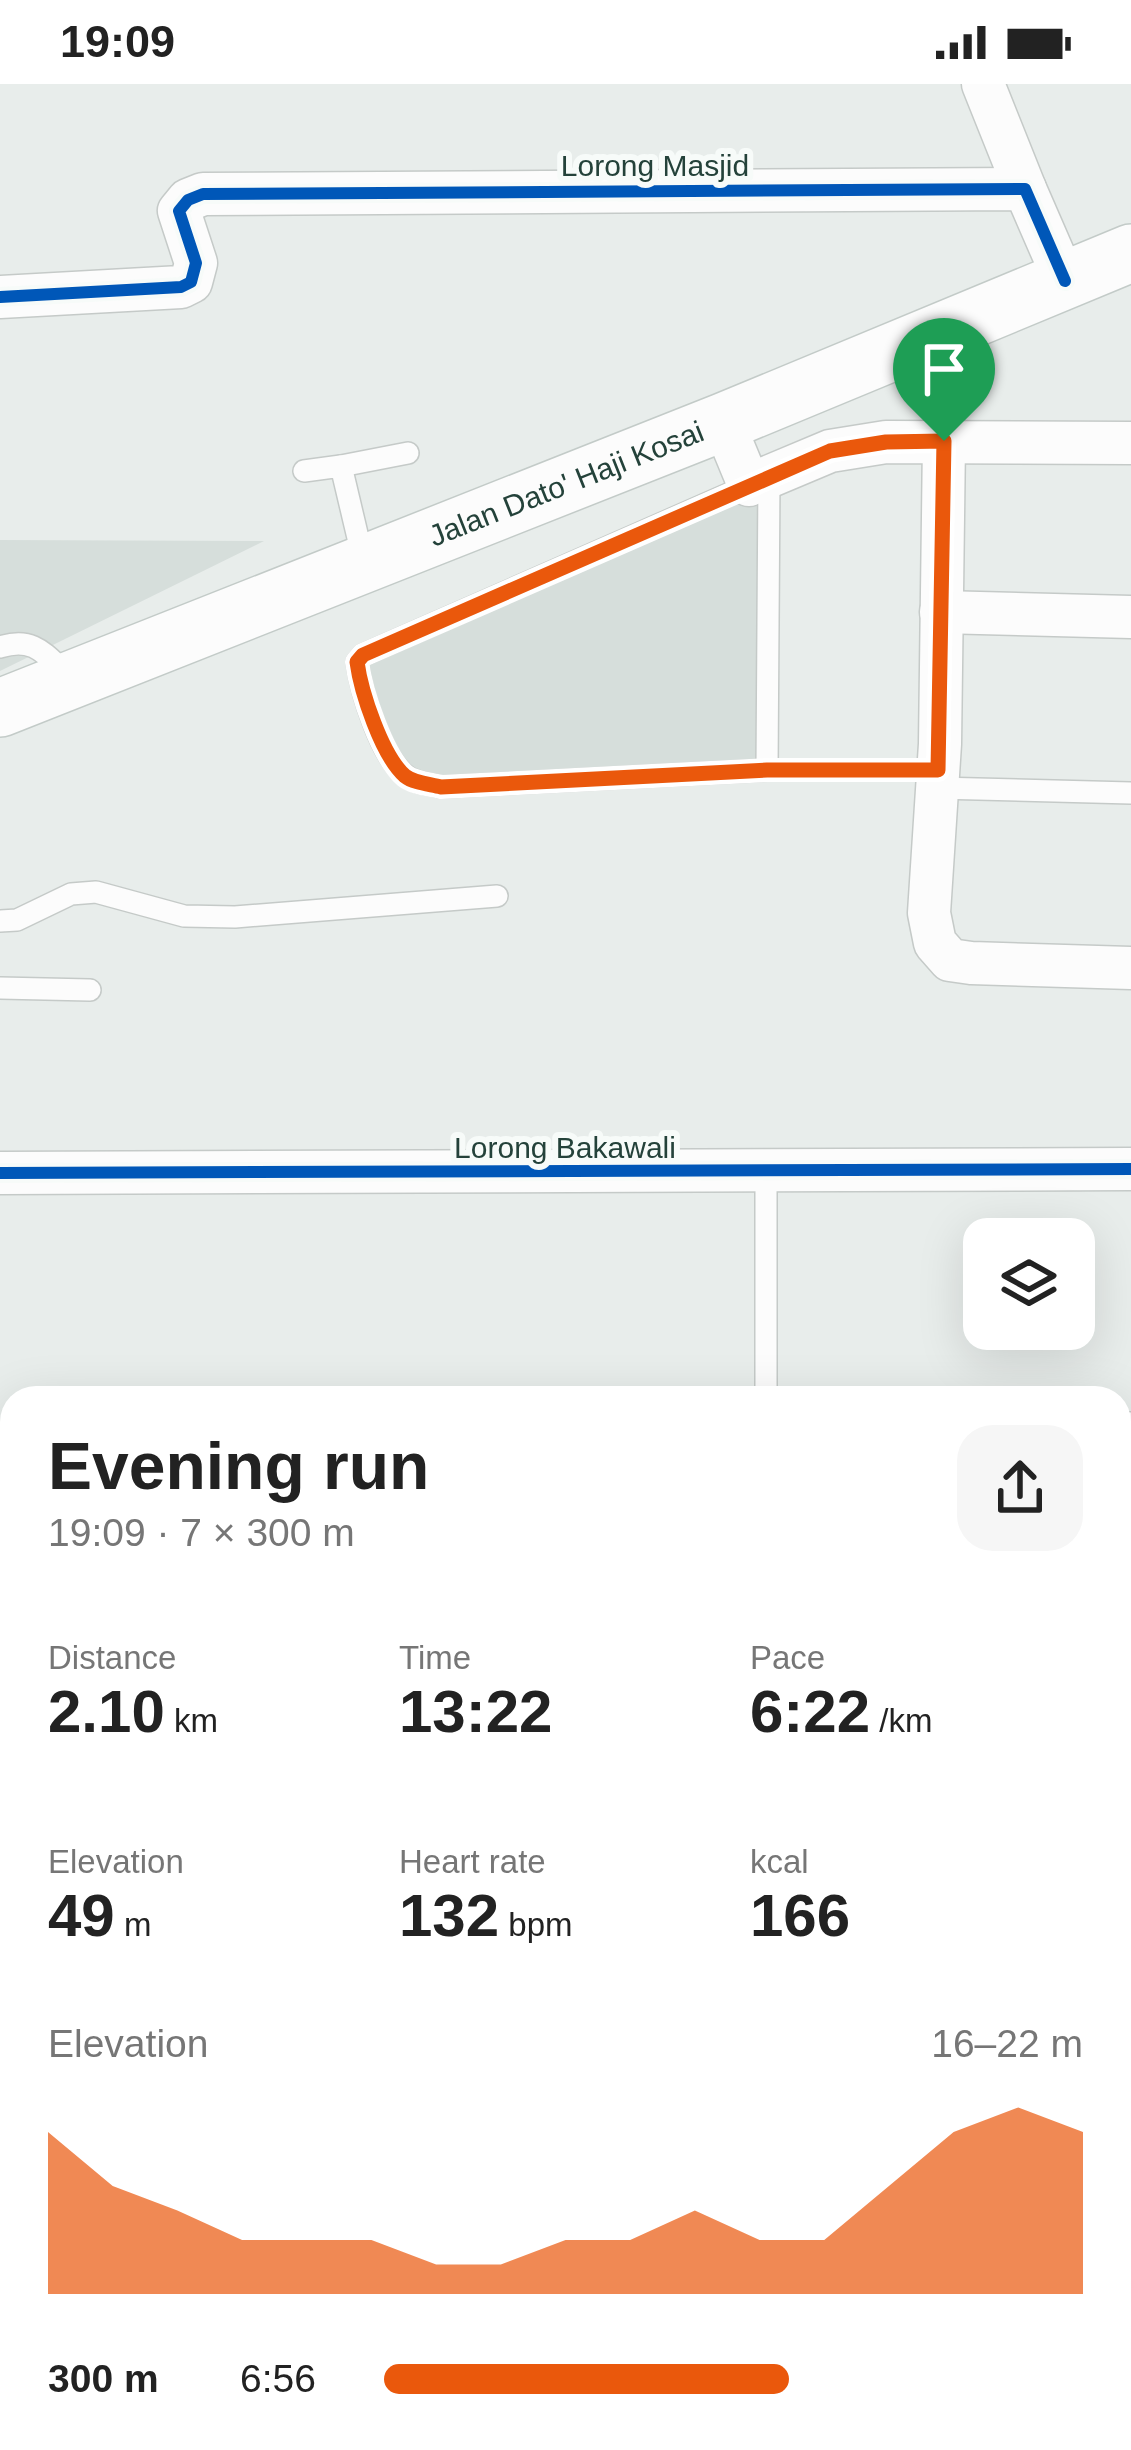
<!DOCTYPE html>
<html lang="en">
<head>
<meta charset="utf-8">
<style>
	:root { --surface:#fff; --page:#f6f6f6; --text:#222; --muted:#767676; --accent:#ea580c }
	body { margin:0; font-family:Arial,sans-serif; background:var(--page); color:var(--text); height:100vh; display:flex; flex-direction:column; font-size:45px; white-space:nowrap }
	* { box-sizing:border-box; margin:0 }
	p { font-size:39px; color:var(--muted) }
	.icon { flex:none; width:66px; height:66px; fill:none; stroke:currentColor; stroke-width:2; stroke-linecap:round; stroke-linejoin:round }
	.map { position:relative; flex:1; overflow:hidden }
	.details { position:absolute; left:0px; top:1302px; width:1131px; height:1065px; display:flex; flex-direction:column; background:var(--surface); border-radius:36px 36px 0 0; box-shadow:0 12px 48px #0002 }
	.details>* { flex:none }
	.fabs { position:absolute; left:963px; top:1134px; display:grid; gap:24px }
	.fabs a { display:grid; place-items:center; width:132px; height:132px; border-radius:24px; background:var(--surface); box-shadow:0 12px 48px #0002; font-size:60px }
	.pin { position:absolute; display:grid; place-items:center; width:102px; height:102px; color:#fff; margin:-123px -51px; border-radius:50% 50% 50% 0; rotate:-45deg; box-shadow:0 0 12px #0007 }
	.pin .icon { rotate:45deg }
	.round { display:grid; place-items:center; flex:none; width:126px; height:126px; border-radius:36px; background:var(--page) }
	.overview { display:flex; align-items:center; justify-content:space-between; height:204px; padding:0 48px }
	h1 { font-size:66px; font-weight:700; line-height:90px }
	.metrics { display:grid; grid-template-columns:repeat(3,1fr); gap:18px; height:204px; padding:12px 48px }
	.metrics div { display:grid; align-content:center }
	.metrics b { font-size:60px; font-weight:700 }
	.metrics small { font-size:33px; font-weight:400 }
	.metrics p { font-size:33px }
	.chart { height:336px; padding:24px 48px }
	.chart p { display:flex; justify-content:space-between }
	.chart svg { width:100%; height:216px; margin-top:12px; fill:var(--accent); opacity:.7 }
	ul { padding:0 48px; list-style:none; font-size:39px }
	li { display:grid; grid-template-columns:192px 144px 1fr; align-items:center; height:90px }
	li i { height:30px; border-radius:15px; background:var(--accent) }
	.status { display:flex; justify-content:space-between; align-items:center; height:84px; padding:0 60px; background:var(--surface); direction:ltr }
	.status svg { height:33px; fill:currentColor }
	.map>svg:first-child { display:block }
</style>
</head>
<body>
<div class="status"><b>19:09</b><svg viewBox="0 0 49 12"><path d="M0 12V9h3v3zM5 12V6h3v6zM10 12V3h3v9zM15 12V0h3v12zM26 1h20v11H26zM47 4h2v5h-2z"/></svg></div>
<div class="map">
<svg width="1131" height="2366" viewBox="0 0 1131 2366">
	<defs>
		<pattern id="building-back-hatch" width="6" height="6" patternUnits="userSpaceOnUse" patternTransform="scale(3)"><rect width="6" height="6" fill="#cfd4d2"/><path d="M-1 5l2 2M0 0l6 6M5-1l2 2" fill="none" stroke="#b2b7b5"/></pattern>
	</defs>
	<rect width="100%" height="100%" fill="#e8edeb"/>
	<g fill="#d6dedb">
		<polygon points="760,383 758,697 440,711 384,681 349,597 351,575 364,561"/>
		<polygon points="0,456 264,457 0,587"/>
	</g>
	<g fill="url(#building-back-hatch)" stroke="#d1d6d4" stroke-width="3">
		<rect x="1119" y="1895" width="12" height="138"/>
		<polygon points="0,2010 12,2011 12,2105 0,2104"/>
		<polygon points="12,2129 12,2186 0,2187 0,2130"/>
		<polygon points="1119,2200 1131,2200 1131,2366 1103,2366 1103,2355 1119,2355"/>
		<rect x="32" y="2355" width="106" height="11"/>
		<polygon points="779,2355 867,2355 867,2366 816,2366 816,2362 779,2361"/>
		<rect x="898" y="2355" width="63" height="11"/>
	</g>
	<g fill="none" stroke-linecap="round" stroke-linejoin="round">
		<g stroke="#c5cac8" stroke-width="24">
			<g id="lane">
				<polyline points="341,382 408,369"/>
				<polyline points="304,387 341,382 363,475"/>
				<path d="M749,401L363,571L357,578C361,608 381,672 405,691C414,699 429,700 441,703L767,686H938"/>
				<path d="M0,563C35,552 45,571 70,593"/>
				<polyline points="767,686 769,393"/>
				<polyline points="937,704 1131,709"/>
				<polyline points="0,837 17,836 71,810 96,808 184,832 235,833 497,812"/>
				<polyline points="0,904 90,906"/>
				<polyline points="766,1314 766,1087"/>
				<polyline points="1119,1339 1131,1339"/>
			</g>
		</g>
		<g stroke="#c5cac8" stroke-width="45">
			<g id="street">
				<polyline points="983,0 1025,105"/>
				<polyline points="0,213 181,203 191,198 196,179 179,127 188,116 203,110 1025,105 1065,197"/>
				<polyline points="723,338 749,401 830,367 886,358 1131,359"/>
				<polyline points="944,357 940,660 929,829 935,859 950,876 971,879 1131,884"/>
				<polyline points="941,528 1131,533"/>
				<polyline points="0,1089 1131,1085"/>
				<polyline points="1119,2050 1131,2050"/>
				<polyline points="0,2113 12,2113"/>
				<polyline points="573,2366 575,2355"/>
			</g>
		</g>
		<g stroke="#c3cbc8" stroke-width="60">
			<g id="secondary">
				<path id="s1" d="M0,624L723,338L1131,169"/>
			</g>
		</g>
		<use href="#lane" stroke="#fcfcfc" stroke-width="21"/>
		<use href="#street" stroke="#fcfcfc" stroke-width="42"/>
		<use href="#secondary" stroke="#fcfcfc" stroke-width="57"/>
		<g stroke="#f7fbf9" stroke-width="20">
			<g id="cycleway">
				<polyline points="0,213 181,203 191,198 196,179 179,127 188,116 203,110 1025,105 1065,197"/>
				<polyline points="0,1089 1131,1085"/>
			</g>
		</g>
		<use href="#cycleway" stroke="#0057b8" stroke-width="12"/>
	</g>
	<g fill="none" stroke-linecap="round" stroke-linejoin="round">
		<g stroke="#fff" stroke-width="24">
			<path id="route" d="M944,357L938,686H767L441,703C429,700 414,699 405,692C382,672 361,608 357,578L363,571L830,367L886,358Z"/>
		</g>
		<use href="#route" stroke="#ea580c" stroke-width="15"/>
	</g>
	<g text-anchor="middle" stroke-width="12" stroke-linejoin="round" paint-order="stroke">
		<g font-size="30" fill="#24423a" stroke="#f7fbf9">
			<text x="655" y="92">Lorong Masjid</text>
			<text dy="10" stroke="none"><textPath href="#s1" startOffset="609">Jalan Dato' Haji Kosai</textPath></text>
			<text x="565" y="1074">Lorong Bakawali</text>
		</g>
	</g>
</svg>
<div class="fabs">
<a><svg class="icon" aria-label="layers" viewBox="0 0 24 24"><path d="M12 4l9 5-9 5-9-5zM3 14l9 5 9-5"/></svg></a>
</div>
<div class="pin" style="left:944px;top:357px;background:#1e9e55"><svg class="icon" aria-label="arrive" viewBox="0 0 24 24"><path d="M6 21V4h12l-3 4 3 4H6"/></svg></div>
<section class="details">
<div class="overview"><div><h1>Evening run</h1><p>19:09 · 7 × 300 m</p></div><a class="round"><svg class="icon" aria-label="share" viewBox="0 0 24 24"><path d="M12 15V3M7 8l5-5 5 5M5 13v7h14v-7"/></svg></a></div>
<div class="metrics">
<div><p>Distance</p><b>2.10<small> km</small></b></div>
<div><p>Time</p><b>13:22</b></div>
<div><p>Pace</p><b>6:22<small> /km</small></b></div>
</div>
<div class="metrics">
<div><p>Elevation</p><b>49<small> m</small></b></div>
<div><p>Heart rate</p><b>132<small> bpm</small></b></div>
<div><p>kcal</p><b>166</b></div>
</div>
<div class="chart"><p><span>Elevation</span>16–22 m</p>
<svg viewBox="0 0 160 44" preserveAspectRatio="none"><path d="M0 44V11L10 22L20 27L30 33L40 33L50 33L60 38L70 38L80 33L90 33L100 27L110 33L120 33L130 22L140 11L150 6L160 11V44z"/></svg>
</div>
<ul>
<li><b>300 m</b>6:56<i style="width:58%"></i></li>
</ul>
</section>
</div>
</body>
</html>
